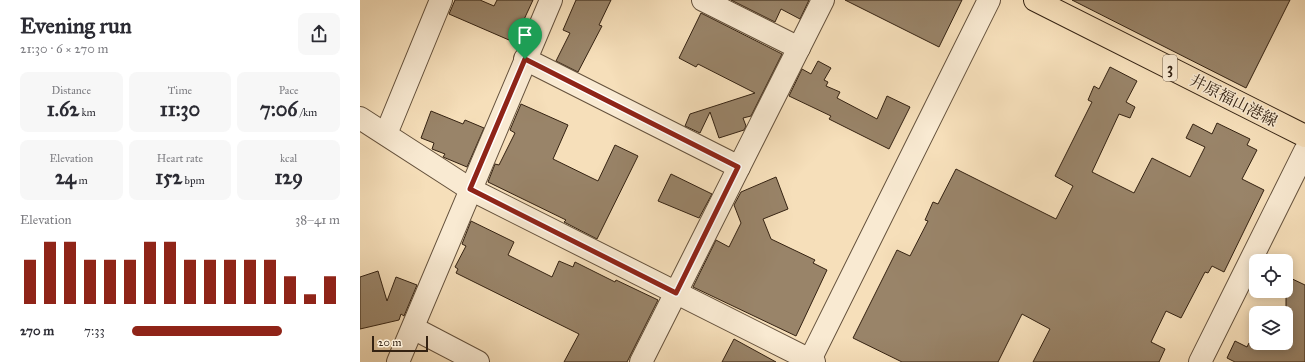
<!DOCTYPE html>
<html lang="en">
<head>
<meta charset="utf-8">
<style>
	:root { --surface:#fff; --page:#f7f7f7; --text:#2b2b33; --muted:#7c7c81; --accent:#8f2418 }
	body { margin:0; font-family:"IM FELL Great Primer","Noto Serif JP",serif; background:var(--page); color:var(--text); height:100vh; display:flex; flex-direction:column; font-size:15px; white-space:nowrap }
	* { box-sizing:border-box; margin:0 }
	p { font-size:13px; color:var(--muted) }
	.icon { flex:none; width:22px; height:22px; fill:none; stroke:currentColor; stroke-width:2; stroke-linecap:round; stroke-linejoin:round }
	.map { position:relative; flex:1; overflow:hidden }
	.panel { display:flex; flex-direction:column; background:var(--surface); width:360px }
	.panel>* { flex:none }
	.buttons { position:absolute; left:889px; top:254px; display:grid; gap:8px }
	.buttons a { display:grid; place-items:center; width:44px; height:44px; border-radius:8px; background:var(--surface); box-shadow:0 2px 10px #0003; font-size:20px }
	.scale { position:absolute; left:12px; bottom:10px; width:56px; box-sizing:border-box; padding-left:4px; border:2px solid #342212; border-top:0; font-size:11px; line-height:14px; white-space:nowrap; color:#342212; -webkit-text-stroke:3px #f9ead2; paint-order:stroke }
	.pin { position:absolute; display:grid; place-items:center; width:34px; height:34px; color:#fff; margin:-41px -17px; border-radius:50% 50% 50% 0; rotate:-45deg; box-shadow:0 0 4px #0007 }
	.pin .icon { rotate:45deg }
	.round { display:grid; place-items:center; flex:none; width:42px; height:42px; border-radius:8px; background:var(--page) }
	.overview { display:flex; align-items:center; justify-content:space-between; height:68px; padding:0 20px }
	h1 { font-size:22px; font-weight:700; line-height:30px }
	.metrics { display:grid; grid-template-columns:repeat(3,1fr); gap:6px; height:68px; padding:4px 20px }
	.metrics div { display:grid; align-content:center; border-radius:8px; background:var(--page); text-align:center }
	.metrics b { font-size:20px; font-weight:700 }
	.metrics small { font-size:11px; font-weight:400 }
	.metrics p { font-size:11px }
	.chart { height:112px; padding:8px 20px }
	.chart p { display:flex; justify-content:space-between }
	.chart svg { width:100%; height:72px; margin-top:4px; stroke:var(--accent); stroke-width:6 }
	ul { padding:0 20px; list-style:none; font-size:13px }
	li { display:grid; grid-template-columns:64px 48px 1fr; align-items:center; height:30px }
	li i { height:10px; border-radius:5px; background:var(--accent) }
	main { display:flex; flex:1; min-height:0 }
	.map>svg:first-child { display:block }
</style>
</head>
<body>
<main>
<section class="panel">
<div class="overview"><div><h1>Evening run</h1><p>21:30 · 6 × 270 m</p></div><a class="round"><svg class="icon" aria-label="share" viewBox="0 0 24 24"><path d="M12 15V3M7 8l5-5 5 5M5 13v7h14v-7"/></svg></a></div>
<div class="metrics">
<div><p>Distance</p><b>1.62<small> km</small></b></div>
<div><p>Time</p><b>11:30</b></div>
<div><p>Pace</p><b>7:06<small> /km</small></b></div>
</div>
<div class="metrics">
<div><p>Elevation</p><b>24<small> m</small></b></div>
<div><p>Heart rate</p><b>152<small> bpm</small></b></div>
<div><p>kcal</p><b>129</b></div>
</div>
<div class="chart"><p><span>Elevation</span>38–41 m</p>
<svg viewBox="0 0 160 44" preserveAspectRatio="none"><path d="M5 44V17M15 44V6M25 44V6M35 44V17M45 44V17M55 44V17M65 44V6M75 44V6M85 44V17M95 44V17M105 44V17M115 44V17M125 44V17M135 44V27M145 44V38M155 44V27"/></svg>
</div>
<ul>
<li><b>270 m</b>7:33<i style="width:72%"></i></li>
</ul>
</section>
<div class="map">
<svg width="945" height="362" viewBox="0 0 945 362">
	<rect width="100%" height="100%" fill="#f6dfba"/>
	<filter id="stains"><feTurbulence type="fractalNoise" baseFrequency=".005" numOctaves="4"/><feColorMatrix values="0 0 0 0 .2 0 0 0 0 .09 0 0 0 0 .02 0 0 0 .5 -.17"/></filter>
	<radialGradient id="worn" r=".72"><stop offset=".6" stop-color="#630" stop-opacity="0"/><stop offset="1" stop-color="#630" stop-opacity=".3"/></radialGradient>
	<g fill="#998469" stroke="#342212">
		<polygon points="95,0 120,0 134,6 137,0 173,0 161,26 157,24 149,40 89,14"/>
		<polygon points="216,0 251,0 239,25 242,26 218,72 196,61 210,33 203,30"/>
		<polygon points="371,0 449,0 440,19 421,9 415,22"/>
		<polygon points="485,0 602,0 579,47"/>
		<polygon points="712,0 930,0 886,88"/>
		<polygon points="341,13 422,54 391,116 383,118 386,126 384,130 359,138 350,112 340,133 325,126 330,114 395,93 338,64 336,67 319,58"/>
		<polygon points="458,61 471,68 464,80 468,82 466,86 480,92 477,98 517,119 527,96 550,107 529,149 469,119 471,116 429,96 442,69 451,74"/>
		<polygon points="750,67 777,81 766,102 775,107 770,118 759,114 732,172 774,193 792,158 830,177 845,147 826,138 833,124 852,134 857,123 890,139 887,145 897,150 882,179 904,190 864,272 852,266 848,273 845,272 821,318 806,311 791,342 805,349 799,362 673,362 690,329 662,314 638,362 542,362 493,338 537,250 550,256 568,221 565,220 573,202 578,204 596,169 696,219 713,186 695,176 732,102 728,100 734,86 739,89"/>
		<polygon points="161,104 208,125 193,159 238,181 255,145 278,156 237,239 204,222 206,220 128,182 135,164 139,165 155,133 150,130"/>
		<polygon points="71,111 103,124 105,120 124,128 107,167 83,157 85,154 72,149 74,143 61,138"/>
		<polygon points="311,174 352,194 339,218 298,201"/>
		<polygon points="416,177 428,209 403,219 411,239 455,260 453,263 467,270 436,336 333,287 356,240 369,247 381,223 374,205 381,192"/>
		<polygon points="111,221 154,242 148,255 192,277 199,261 213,267 215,262 255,282 256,280 298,300 267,362 204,362 219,334 96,273 98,269 95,267 106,246 102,244"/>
		<polygon points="18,271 27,301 36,277 57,285 44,316 41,314 39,320 0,329 0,277"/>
		<polygon points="926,276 945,285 945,362 875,362 867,358 875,341 887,347 889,343 926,343"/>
		<polygon points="374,339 416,362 362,362"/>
	</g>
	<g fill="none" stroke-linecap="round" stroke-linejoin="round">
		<g stroke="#64513c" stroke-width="24">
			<g id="minor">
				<polyline points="343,0 439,48"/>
				<polyline points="165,59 379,167"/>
				<polyline points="0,118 110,189 454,362"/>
				<polyline points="26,134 81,0"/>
				<polyline points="53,328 118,362"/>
				<polyline points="38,362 191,0"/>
				<polyline points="281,362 463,0"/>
				<polyline points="449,362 629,0"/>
				<polyline points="840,362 945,151"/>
			</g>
		</g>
		<g stroke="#342212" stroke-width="24">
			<polyline id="major" points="675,0 945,136"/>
		</g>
		<use href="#minor" stroke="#f9ead2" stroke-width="22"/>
		<use href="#major" stroke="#f6dfba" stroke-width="22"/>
	</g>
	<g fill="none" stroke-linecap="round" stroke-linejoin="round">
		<g stroke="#fff" stroke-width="8">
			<polygon id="route" points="165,59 378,167 316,293 110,189"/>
		</g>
		<use href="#route" stroke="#8f2418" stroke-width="5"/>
	</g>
	<g text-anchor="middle" stroke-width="3" stroke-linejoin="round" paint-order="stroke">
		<rect fill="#f9ead2" stroke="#6f5e4c" stroke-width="1" x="803" y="55" width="14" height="26" rx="3"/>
		<g font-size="15" font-weight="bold" fill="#342212">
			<text x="810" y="73">3</text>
		</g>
		<g font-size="16" fill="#342212" stroke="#f9ead2">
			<text transform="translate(874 100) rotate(27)" y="6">井原福山港線</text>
		</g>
	</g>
	<rect width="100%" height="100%" filter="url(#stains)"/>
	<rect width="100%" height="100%" fill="url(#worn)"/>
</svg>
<div class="buttons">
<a><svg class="icon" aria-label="locate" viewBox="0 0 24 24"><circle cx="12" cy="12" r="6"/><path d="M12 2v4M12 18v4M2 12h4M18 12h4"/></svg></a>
<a><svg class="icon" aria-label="layers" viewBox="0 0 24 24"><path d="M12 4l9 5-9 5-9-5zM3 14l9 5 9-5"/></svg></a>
</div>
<div class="scale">20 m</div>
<div class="pin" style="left:165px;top:59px;background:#1e9e55"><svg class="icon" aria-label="arrive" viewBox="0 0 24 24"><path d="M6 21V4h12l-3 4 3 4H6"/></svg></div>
</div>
</main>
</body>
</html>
